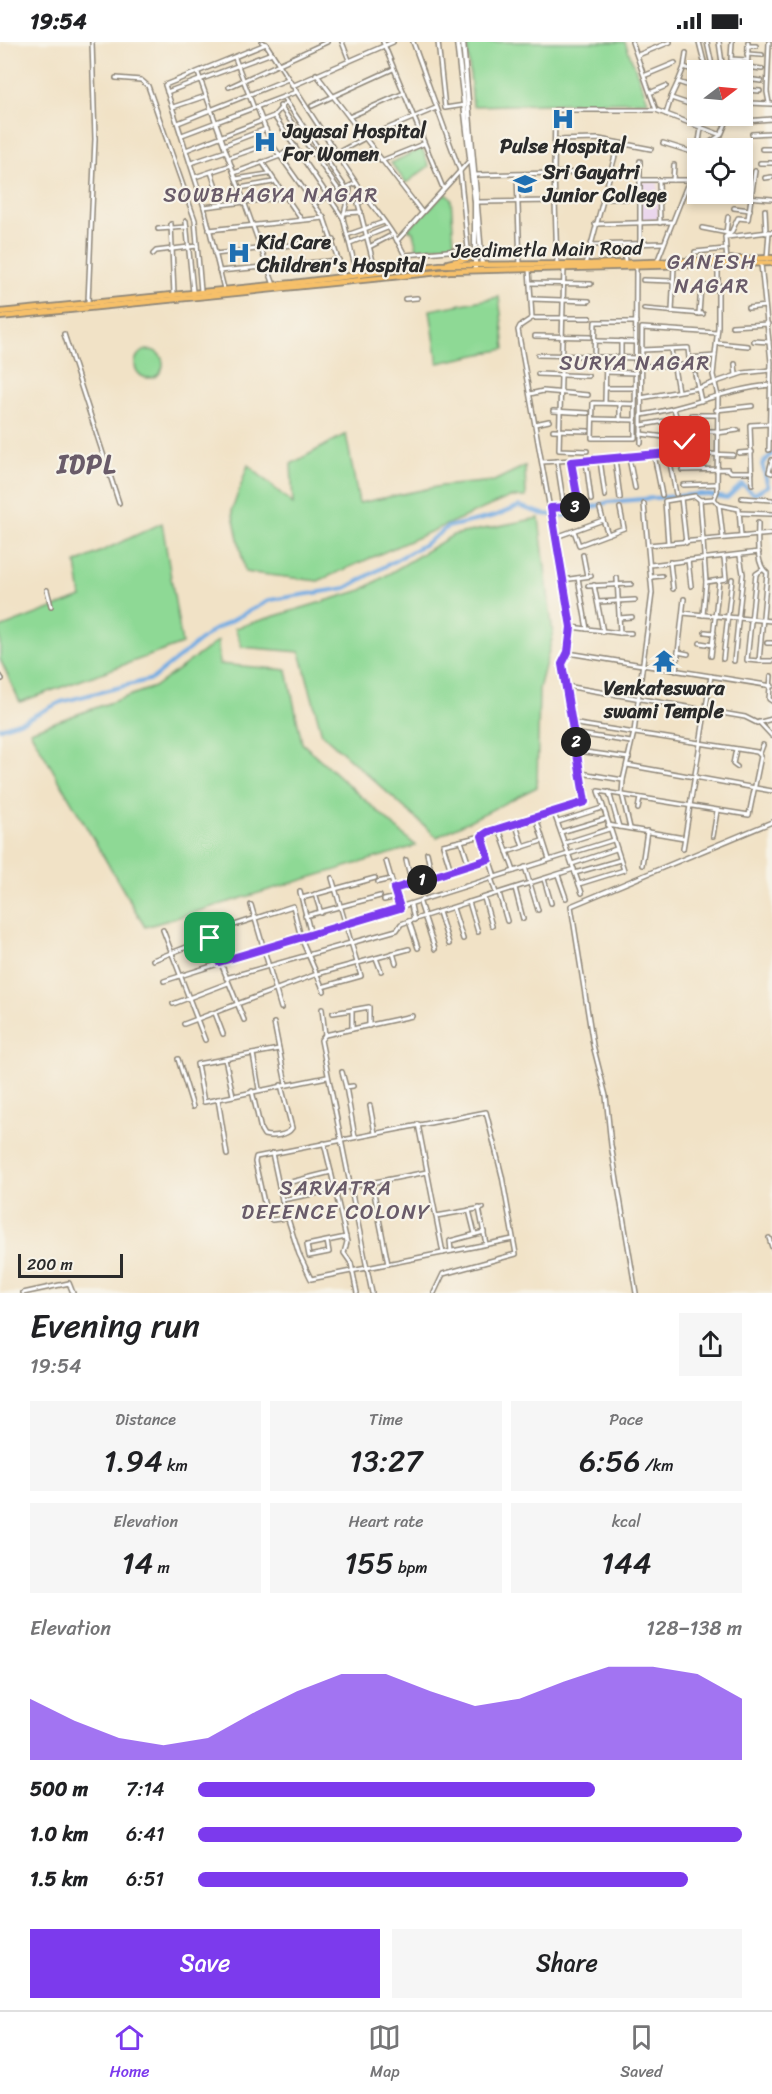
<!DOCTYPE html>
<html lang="en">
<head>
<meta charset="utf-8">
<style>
	:root { --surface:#fff; --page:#f6f6f6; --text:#202124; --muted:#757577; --line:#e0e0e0; --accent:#7c3aed }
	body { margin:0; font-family:Sriracha,sans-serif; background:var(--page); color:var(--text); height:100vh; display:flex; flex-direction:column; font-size:22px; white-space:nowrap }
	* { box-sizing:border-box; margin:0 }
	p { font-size:20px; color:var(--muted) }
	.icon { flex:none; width:33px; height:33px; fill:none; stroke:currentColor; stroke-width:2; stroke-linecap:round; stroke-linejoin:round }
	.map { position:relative; height:1251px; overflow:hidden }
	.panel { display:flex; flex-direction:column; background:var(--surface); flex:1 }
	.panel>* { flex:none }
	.needle { width:39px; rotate:74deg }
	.buttons { position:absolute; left:687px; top:18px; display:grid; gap:12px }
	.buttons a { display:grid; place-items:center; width:66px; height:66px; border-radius:0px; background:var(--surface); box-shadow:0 3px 9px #0003; font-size:30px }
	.scale { position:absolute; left:18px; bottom:15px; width:105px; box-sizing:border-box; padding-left:6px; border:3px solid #2b2b2b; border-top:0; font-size:16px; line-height:21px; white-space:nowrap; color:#2b2b2b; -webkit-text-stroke:4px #f7f3e8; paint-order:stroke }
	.pin { position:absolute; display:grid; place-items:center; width:51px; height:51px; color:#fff; margin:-26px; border-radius:12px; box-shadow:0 3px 9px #0006 }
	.km { position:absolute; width:30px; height:30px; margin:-15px; border-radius:50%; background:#222; color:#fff; font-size:16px; line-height:30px; text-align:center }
	.round { display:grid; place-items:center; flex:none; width:63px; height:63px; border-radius:0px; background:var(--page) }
	.head { display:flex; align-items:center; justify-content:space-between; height:102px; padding:0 30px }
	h1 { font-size:33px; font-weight:600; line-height:45px }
	.metrics { display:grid; grid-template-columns:repeat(3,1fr); gap:9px; height:102px; padding:6px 30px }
	.metrics div { display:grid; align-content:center; border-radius:0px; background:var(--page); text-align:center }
	.metrics b { font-size:30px; font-weight:600 }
	.metrics small { font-size:16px; font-weight:400 }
	.metrics p { font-size:16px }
	.chart { height:168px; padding:12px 30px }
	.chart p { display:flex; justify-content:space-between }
	.chart svg { width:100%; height:108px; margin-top:6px; fill:var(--accent); opacity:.7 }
	.button { display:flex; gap:12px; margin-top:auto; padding:12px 30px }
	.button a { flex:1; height:69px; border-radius:0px; background:var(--accent); color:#fff; font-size:24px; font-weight:600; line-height:69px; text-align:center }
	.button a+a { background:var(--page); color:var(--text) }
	ul { padding:0 30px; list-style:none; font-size:20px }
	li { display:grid; grid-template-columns:96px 72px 1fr; align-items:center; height:45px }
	li i { height:15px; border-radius:8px; background:var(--accent) }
	.status { display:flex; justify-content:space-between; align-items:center; height:42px; padding:0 30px; background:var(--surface); direction:ltr }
	.status svg { height:16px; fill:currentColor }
	.dock { display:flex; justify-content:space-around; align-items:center; height:84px; border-top:2px solid var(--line); background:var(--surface); font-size:16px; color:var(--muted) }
	.dock a { display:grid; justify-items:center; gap:3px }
	.dock .on { color:var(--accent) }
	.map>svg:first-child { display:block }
</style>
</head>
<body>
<div class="status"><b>19:54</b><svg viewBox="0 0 49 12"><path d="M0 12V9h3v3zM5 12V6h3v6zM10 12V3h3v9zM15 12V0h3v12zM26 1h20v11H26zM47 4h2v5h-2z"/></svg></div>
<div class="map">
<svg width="772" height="1251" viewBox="0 0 772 1251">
	<rect width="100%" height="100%" fill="#f7f3e8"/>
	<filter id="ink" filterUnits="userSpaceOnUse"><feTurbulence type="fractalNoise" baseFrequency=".0167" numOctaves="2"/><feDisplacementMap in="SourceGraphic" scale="12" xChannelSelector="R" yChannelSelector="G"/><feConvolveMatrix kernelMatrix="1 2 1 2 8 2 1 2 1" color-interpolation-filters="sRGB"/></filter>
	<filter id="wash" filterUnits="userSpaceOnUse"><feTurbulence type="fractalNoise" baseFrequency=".008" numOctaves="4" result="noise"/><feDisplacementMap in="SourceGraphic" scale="24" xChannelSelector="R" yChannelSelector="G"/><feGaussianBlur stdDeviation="1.35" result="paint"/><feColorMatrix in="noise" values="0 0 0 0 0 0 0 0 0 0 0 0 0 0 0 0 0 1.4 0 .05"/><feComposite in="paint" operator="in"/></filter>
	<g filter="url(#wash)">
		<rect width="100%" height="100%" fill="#f1e2c6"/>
		<polygon fill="#e9d2ee" points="640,140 658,140 658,177 640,178"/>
		<g fill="#8ed995" stroke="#5c8260" stroke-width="1.5">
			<polygon points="467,0 625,0 648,59 473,64"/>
			<polygon points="422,106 429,124 406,141 391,121"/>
			<polygon points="446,151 451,156 454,202 417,207 413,190 408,187"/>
			<polygon points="499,255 505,307 438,321 430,268"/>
			<circle cx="149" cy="322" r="14"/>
			<polygon points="346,392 359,461 441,444 494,439 525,424 526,455 510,455 318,539 245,530 232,468 248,423 293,462 291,422"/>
			<polygon points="539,476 553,593 539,647 537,745 437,795 322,692 300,610 242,605 235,586 362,548 453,493"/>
			<polygon points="162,481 182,602 20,660 0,617 0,586 81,555 76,521"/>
			<polygon points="218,599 219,622 287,628 302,701 416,804 145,885 30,689 154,645"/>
		</g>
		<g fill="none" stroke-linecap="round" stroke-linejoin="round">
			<polyline stroke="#73ace3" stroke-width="4" points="0,686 25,678 61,660 152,637 212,589 270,558 346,546 425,502 448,485 495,474 519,464 543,472 564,474 609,460 701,452 727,456 742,442 754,452 768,444 762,422 772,412"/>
		</g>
	</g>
	<g filter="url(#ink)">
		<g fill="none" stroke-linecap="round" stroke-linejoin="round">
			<g stroke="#8e8678" stroke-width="6">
				<g id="minor">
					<path d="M262,0L266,2C297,50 327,98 359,145C377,171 401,197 410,227"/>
					<polyline points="342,0 349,18"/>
					<polyline points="383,0 443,146"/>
					<polyline points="438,0 445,66 465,63"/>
					<polyline points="632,0 656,68"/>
					<polyline points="699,0 706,28"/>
					<polyline points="707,0 713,28"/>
					<polyline points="732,0 731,17 747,18"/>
					<polyline points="748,0 747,58 750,61 772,62"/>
					<polyline points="769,0 767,50 769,61"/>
					<polyline points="748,4 756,4"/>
					<polyline points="747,12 762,13"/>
					<polyline points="638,13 670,0"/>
					<polyline points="235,16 254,66"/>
					<polyline points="712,24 722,21 719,0"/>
					<polyline points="684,25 686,11"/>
					<polyline points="747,25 762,27"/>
					<polyline points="198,31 274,243"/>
					<polyline points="316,32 421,169"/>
					<polyline points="646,33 675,21"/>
					<polyline points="116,36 141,38 148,44 195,178 201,249"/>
					<polyline points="747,37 761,39"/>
					<polyline points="678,40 684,25 698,30"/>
					<polyline points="292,44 393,0"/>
					<polyline points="229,45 327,0"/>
					<polyline points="746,48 760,49"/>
					<polyline points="167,50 272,11"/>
					<polyline points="652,50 666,44"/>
					<polyline points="671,55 678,40 698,47"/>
					<polyline points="285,58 347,148"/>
					<polyline points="280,64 339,148"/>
					<polyline points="312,64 393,27"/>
					<polyline points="173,65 206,54"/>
					<polyline points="257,65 271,101 324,176 344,235"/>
					<polyline points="698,65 671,56 666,72 721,93"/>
					<polyline points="274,74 343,176"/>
					<polyline points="718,74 728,77"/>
					<polyline points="349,75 404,51"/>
					<polyline points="746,79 772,77"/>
					<polyline points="178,81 288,37"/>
					<polyline points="752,92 772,91"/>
					<polyline points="182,93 296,50"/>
					<polyline points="555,98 599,97 651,107"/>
					<polyline points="663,101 698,112"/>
					<polyline points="224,103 266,87"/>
					<polyline points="698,106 703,74"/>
					<polyline points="701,106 721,93 729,74"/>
					<polyline points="762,107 772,107"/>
					<polyline points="186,108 274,74 286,60"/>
					<polyline points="616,110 591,203 664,201"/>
					<polyline points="337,111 365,96 436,66"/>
					<polyline points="228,116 271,101"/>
					<polyline points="381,119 423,102"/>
					<polyline points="640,119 640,202"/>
					<polyline points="262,120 301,177"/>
					<polyline points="191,121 226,109"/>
					<polyline points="760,121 772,121"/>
					<polyline points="211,130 222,162"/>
					<polyline points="595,130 554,131 555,68 656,68 666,72"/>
					<polyline points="234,131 280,114 295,104"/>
					<polyline points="476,133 554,131 555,159 479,160"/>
					<polyline points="517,133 520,223"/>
					<polyline points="195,135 231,123"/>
					<polyline points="765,136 772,135"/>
					<polyline points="236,137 268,132"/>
					<polyline points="640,138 689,138"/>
					<polyline points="659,138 660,181"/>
					<polyline points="673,138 674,123"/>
					<polyline points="240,146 273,140"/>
					<polyline points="350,147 343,176 357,232"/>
					<polyline points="735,154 772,157"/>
					<polyline points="367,157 358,161 376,231"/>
					<polyline points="602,157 639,157"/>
					<polyline points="315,161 356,141"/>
					<polyline points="204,165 285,155"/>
					<polyline points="734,166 750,168"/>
					<polyline points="765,168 766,191"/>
					<polyline points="344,171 361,170"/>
					<polyline points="186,179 193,250"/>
					<polyline points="171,182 174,252"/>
					<polyline points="595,182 671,180"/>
					<polyline points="702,186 728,191"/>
					<polyline points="158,187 187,185"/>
					<polyline points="209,188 324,176"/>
					<polyline points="726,191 728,175"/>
					<polyline points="347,193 384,180"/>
					<polyline points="727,195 769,190"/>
					<polyline points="397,199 470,118"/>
					<polyline points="350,201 387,186"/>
					<polyline points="624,203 625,221"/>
					<polyline points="371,204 392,193"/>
					<polyline points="695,210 725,207"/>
					<polyline points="153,212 156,209 197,204"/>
					<polyline points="215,212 334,198"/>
					<polyline points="406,213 468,207 460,129 413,0"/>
					<polyline points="767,217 769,190 772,190"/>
					<polyline points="727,219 725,195 731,191 738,176 748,177 755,129"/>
					<polyline points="657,220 698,115"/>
					<polyline points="585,222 591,203"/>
					<polyline points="761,222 771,320 769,408"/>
					<polyline points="557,223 555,159 581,158"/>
					<polyline points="564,226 559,408 587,409"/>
					<polyline points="529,227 532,276 520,284 518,288 571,585 568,611 772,644"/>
					<polyline points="219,229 339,218"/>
					<polyline points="643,238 673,239"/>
					<polyline points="530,241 591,242"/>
					<polyline points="224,247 204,165 165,43 266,2"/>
					<polyline points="405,257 417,256"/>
					<polyline points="532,257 589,259"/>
					<polyline points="88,260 95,97 92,0"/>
					<polyline points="748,266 765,264"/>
					<polyline points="644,267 703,272"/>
					<polyline points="672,270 674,224"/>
					<polyline points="699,272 701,244 718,244"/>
					<polyline points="532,276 590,276"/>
					<polyline points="732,284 768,282"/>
					<polyline points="64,292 119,461"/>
					<polyline points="535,294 590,295"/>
					<polyline points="595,299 636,300"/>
					<polyline points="754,299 769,300"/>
					<polyline points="717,301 748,304"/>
					<polyline points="642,308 688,306 689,316 715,314"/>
					<polyline points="671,308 678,349"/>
					<polyline points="538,313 589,314"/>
					<polyline points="606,315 636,316"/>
					<polyline points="621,315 621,299"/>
					<polyline points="735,322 736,333"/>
					<polyline points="643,324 688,323"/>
					<polyline points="606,330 636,331"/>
					<polyline points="538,332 588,334"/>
					<polyline points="695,332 701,359"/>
					<polyline points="606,346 635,346"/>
					<polyline points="530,352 543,349 588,353"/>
					<polyline points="641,356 698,346 743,331 771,328"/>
					<polyline points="605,360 606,315 594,315 595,280 636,280"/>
					<polyline points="635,362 593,361 592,396 635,396 636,225"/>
					<polyline points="716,368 752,364"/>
					<polyline points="553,369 588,371"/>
					<path d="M641,373C685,367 726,347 771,343"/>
					<polyline points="692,373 716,373"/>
					<polyline points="593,377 635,378"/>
					<polyline points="677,377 678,389 717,389"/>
					<polyline points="620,378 620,361"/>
					<polyline points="535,382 549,379"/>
					<polyline points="642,383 677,377 674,367"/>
					<polyline points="553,388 588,389"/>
					<polyline points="700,390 702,414"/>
					<polyline points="717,391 738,388"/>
					<polyline points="641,392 665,395 676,452"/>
					<polyline points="685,400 686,390"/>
					<polyline points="641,401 642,286 717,291"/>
					<polyline points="739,411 752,410"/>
					<polyline points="654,413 662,453"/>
					<polyline points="629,416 635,446"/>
					<polyline points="615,417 620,456"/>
					<polyline points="600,418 605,454"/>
					<polyline points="772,418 769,430 772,431"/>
					<polyline points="557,419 564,465"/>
					<polyline points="586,419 591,458"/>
					<polyline points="542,420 681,411 733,413"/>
					<polyline points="682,428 728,427 731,430 752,430"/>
					<polyline points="752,442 750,383 770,382"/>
					<polyline points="683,443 716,442"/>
					<polyline points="681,456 686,501"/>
					<polyline points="742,456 772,458"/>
					<polyline points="714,457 717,449 718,354 713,333 718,285 718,224"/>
					<polyline points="714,457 719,463 723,496"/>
					<polyline points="700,458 706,540 703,573"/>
					<polyline points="719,463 739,467 741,494"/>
					<polyline points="551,466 579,464 571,420"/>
					<polyline points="600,467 603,478"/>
					<polyline points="740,471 772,472"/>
					<path d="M758,481C758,494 755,523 767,531L759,619L747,618L756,532L762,528"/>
					<polyline points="574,489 579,503 624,486 620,466"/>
					<polyline points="556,495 603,478 608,492"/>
					<polyline points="668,501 665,459 695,454 700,458 714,457"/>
					<polyline points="648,503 772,492"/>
					<polyline points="583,513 587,534"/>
					<polyline points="688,518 691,544"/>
					<polyline points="670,520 673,547"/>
					<polyline points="650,523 759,510"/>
					<polyline points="651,535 662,534"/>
					<polyline points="578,536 587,587"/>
					<polyline points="563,538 591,534"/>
					<polyline points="706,540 726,537 724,515"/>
					<polyline points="594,543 603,590"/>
					<polyline points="588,544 631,542"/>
					<polyline points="47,548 51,564"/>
					<polyline points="598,560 635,558"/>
					<polyline points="683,571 772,579"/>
					<polyline points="619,576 632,575"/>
					<polyline points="571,585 620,591 617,536"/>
					<polyline points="705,590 714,591"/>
					<polyline points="620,591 631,591"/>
					<polyline points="700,601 713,603"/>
					<polyline points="767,601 772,601"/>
					<polyline points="678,610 688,612"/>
					<polyline points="568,611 562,622 571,681 757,710 761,714 749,773 598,749 624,828 579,842"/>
					<polyline points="711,614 719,538"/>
					<polyline points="723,617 732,537"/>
					<polyline points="734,619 743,532 740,514"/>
					<polyline points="759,619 772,619"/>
					<polyline points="676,629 684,557"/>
					<polyline points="0,634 2,637"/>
					<polyline points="771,634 769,657 772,659"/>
					<polyline points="566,644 745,675 757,681 772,677"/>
					<polyline points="759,680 772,694"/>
					<polyline points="571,681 581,731 623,738"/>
					<polyline points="573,691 631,700"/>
					<polyline points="736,707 733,722 737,725"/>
					<polyline points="578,709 629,716"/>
					<polyline points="760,711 763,703"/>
					<polyline points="627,723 772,749"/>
					<polyline points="609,750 619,785"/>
					<polyline points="638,767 640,756"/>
					<polyline points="555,771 585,760 581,731"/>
					<polyline points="536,776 549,817"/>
					<polyline points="558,780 602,766"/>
					<polyline points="516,783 523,805"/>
					<polyline points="608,783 684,796"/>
					<polyline points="630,786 622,752 623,738 634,690 652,551 644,462"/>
					<polyline points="499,787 514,829"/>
					<polyline points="561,790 605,777"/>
					<polyline points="713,794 717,769"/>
					<polyline points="461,799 469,823"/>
					<polyline points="565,801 609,787"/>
					<polyline points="683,807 711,634"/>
					<polyline points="507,810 542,799"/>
					<polyline points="427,811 432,834"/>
					<polyline points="406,818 412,841"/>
					<polyline points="386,819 400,866"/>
					<polyline points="572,822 616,807"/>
					<polyline points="642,823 647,789"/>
					<polyline points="525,825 538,868"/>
					<polyline points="451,829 443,803 482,794"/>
					<polyline points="575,831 620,818"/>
					<polyline points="558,833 566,856"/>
					<polyline points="495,835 482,794 554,771 582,851"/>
					<polyline points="491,836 496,851"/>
					<polyline points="544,837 551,861"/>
					<polyline points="378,840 391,837"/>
					<polyline points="515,846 523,877"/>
					<polyline points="394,847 489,817"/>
					<polyline points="300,850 311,893"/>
					<polyline points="499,851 507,879"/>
					<polyline points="315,852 321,871"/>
					<polyline points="302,856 375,836"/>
					<polyline points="484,856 492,884"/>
					<polyline points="384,858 397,855"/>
					<polyline points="469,860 478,890"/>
					<polyline points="420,861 435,907"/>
					<polyline points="251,863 281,966"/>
					<polyline points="411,863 414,878"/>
					<polyline points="453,866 463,897"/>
					<polyline points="439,870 449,902"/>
					<polyline points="305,874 380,854"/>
					<polyline points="203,877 244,978"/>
					<polyline points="409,879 418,906"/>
					<polyline points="163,888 205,998"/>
					<polyline points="210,891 293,864 301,896 324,949"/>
					<polyline points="393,911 396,921"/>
					<polyline points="376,916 381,929"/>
					<polyline points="153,918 210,896"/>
					<polyline points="226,936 397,888 401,882 409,879 574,827"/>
					<polyline points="164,939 613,798"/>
					<polyline points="322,945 361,934 332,836"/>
					<polyline points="173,962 228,941"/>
					<polyline points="322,967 325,993"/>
					<polyline points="215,971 223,992"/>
					<polyline points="333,971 352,968"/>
					<polyline points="274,981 286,1042"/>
					<polyline points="184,982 317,932 409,907"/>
					<polyline points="352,987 352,968 369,965 369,984"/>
					<polyline points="279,1007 197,1022 204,1060 327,1035"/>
					<polyline points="253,1012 259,1047"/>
					<polyline points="178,1017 193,1065"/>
					<polyline points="225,1017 233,1053"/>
					<polyline points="342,1030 346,1045"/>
					<polyline points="353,1044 346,1045 355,1095"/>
					<path d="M252,1049L261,1088L264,1093C272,1095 287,1094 292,1086L281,1043"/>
					<polyline points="218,1057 227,1113"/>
					<polyline points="370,1064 375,1091"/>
					<polyline points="418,1082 443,1211"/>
					<polyline points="324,1101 331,1130"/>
					<polyline points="272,1111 282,1158 427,1130"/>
					<polyline points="372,1141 388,1222"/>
					<polyline points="279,1143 331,1130 347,1200 344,1211 351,1221 357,1251"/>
					<polyline points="282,1158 299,1212 311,1237 513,1197"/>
					<polyline points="479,1166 486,1202"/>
					<polyline points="469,1168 475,1192"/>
					<polyline points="436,1174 483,1166"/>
					<polyline points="287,1176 272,1178 267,1174 255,1120 256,1115 486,1070 502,1134 516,1212 443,1232 434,1251"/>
					<polyline points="769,1196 772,1205"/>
					<polyline points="327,1199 329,1210 309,1214 307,1203 346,1195"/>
					<polyline points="451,1209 450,1199 484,1190"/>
					<polyline points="23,1251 69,1241 73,1251"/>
					<polyline points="372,1251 321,998 325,993 412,974"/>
					<polyline points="636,1251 611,1103 606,1054 593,1003 571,864 772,780"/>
				</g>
			</g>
			<g stroke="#8e8678" stroke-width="7">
				<g id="tertiary">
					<polyline points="457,0 475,160 475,228"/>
					<polyline points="463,0 482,223"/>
				</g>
			</g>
			<g stroke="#8e8678" stroke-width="8">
				<g id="primary">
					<polyline points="448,221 475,215"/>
					<polyline points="0,270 293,241 440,223 592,222 772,216"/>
					<polyline points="0,275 450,229 772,221"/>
				</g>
			</g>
			<use href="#minor" stroke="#fff" stroke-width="3"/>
			<use href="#tertiary" stroke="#fff" stroke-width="4"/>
			<use href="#primary" stroke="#f6c06b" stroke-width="4.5"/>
		</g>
	</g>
	<g fill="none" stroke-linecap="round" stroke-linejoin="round" filter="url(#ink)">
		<g stroke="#fff" stroke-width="12">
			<polyline id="route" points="210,896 219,920 400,866 394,847 489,817 482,794 488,790 585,760 562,622 568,610 571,585 551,466 579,464 571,420 669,411 702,414 699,390 686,390 685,400"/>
		</g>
		<use href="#route" stroke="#7c3aed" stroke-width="8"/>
	</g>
	<defs>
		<g id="hospital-bare" transform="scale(1.8)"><path d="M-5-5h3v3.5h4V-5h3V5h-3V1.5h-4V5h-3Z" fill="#1f6fb2" stroke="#f7f3e8" stroke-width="2.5" paint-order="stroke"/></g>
		<g id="university-bare" transform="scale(1.8)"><path d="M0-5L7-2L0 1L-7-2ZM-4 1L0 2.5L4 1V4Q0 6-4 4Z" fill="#1f6fb2" stroke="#f7f3e8" stroke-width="2.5" paint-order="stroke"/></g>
		<g id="temple-bare" transform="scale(1.8)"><path d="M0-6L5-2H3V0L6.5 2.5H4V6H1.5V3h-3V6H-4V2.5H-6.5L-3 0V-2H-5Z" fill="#1f6fb2" stroke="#f7f3e8" stroke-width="2.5" paint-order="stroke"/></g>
	</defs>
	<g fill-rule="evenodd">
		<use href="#hospital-bare" x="563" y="77"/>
		<use href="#hospital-bare" x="265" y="100"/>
		<use href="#university-bare" x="525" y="142"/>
		<use href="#hospital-bare" x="239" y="211"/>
		<use href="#temple-bare" x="664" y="619"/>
	</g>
	<g text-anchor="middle" stroke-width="4.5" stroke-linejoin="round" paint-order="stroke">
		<g font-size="20" font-weight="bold" fill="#2b2b2b" stroke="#f7f3e8" text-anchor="start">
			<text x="283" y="96">Jayasai Hospital<tspan x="283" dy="23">For Women</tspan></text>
			<text x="563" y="111" text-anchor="middle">Pulse Hospital</text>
			<text x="543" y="137">Sri Gayatri<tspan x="543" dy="23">Junior College</tspan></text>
			<text x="257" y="207">Kid Care<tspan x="257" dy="23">Children's Hospital</tspan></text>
			<text x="664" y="653" text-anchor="middle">Venkateswara<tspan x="664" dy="23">swami Temple</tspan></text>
		</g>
		<g font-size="20" fill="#2b2b2b" stroke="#f7f3e8">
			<text transform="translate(547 207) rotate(-1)" y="7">Jeedimetla Main Road</text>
		</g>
		<g font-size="21" letter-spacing="1.5" fill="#695b69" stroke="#f7f3e8">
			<text x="271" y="160">SOWBHAGYA NAGAR</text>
			<text x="712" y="227">GANESH<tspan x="712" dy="24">NAGAR</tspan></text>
			<text x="635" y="328">SURYA NAGAR</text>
			<text x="336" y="1153">SARVATRA<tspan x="336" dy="24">DEFENCE COLONY</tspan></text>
		</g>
		<g font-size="26" font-weight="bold" letter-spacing="1.5" fill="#695b69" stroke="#f7f3e8">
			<text x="87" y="431">IDPL</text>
		</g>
	</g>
</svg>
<div class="buttons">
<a><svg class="needle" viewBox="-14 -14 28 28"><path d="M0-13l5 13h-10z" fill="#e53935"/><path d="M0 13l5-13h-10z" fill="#757577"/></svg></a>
<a><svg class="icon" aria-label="locate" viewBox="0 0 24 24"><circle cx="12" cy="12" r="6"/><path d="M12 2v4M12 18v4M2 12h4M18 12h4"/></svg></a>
</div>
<div class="scale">200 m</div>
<div class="pin" style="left:210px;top:896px;background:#1e9e55"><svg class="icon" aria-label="arrive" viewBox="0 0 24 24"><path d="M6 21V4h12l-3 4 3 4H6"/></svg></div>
<div class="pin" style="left:685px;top:400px;background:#d93025"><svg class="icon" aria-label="check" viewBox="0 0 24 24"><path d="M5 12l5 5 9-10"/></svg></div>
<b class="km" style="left:422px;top:838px">1</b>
<b class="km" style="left:576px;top:700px">2</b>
<b class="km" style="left:575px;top:465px">3</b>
</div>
<section class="panel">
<div class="head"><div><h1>Evening run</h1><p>19:54</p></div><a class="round"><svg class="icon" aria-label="share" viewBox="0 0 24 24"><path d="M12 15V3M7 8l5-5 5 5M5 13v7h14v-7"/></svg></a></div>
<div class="metrics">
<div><p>Distance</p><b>1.94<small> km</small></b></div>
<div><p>Time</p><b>13:27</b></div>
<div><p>Pace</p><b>6:56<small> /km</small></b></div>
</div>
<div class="metrics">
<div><p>Elevation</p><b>14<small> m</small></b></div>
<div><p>Heart rate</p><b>155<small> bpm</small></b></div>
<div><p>kcal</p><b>144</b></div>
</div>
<div class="chart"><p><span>Elevation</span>128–138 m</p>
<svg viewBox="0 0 160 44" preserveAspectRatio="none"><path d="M0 44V19L10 28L20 35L30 38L40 35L50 25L60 16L70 9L80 9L90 16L100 22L110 19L120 12L130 6L140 6L150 9L160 19V44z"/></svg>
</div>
<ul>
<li><b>500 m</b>7:14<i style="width:73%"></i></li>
<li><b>1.0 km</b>6:41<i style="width:100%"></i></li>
<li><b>1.5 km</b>6:51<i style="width:90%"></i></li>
</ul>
<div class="button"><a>Save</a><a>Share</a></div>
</section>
<nav class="dock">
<a class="on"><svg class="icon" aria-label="home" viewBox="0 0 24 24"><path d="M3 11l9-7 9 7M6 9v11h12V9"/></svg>Home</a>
<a><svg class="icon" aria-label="map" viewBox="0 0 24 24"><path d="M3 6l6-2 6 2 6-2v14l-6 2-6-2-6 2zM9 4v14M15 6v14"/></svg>Map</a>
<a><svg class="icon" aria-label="saved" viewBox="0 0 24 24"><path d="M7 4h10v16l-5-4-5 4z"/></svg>Saved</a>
</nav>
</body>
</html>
